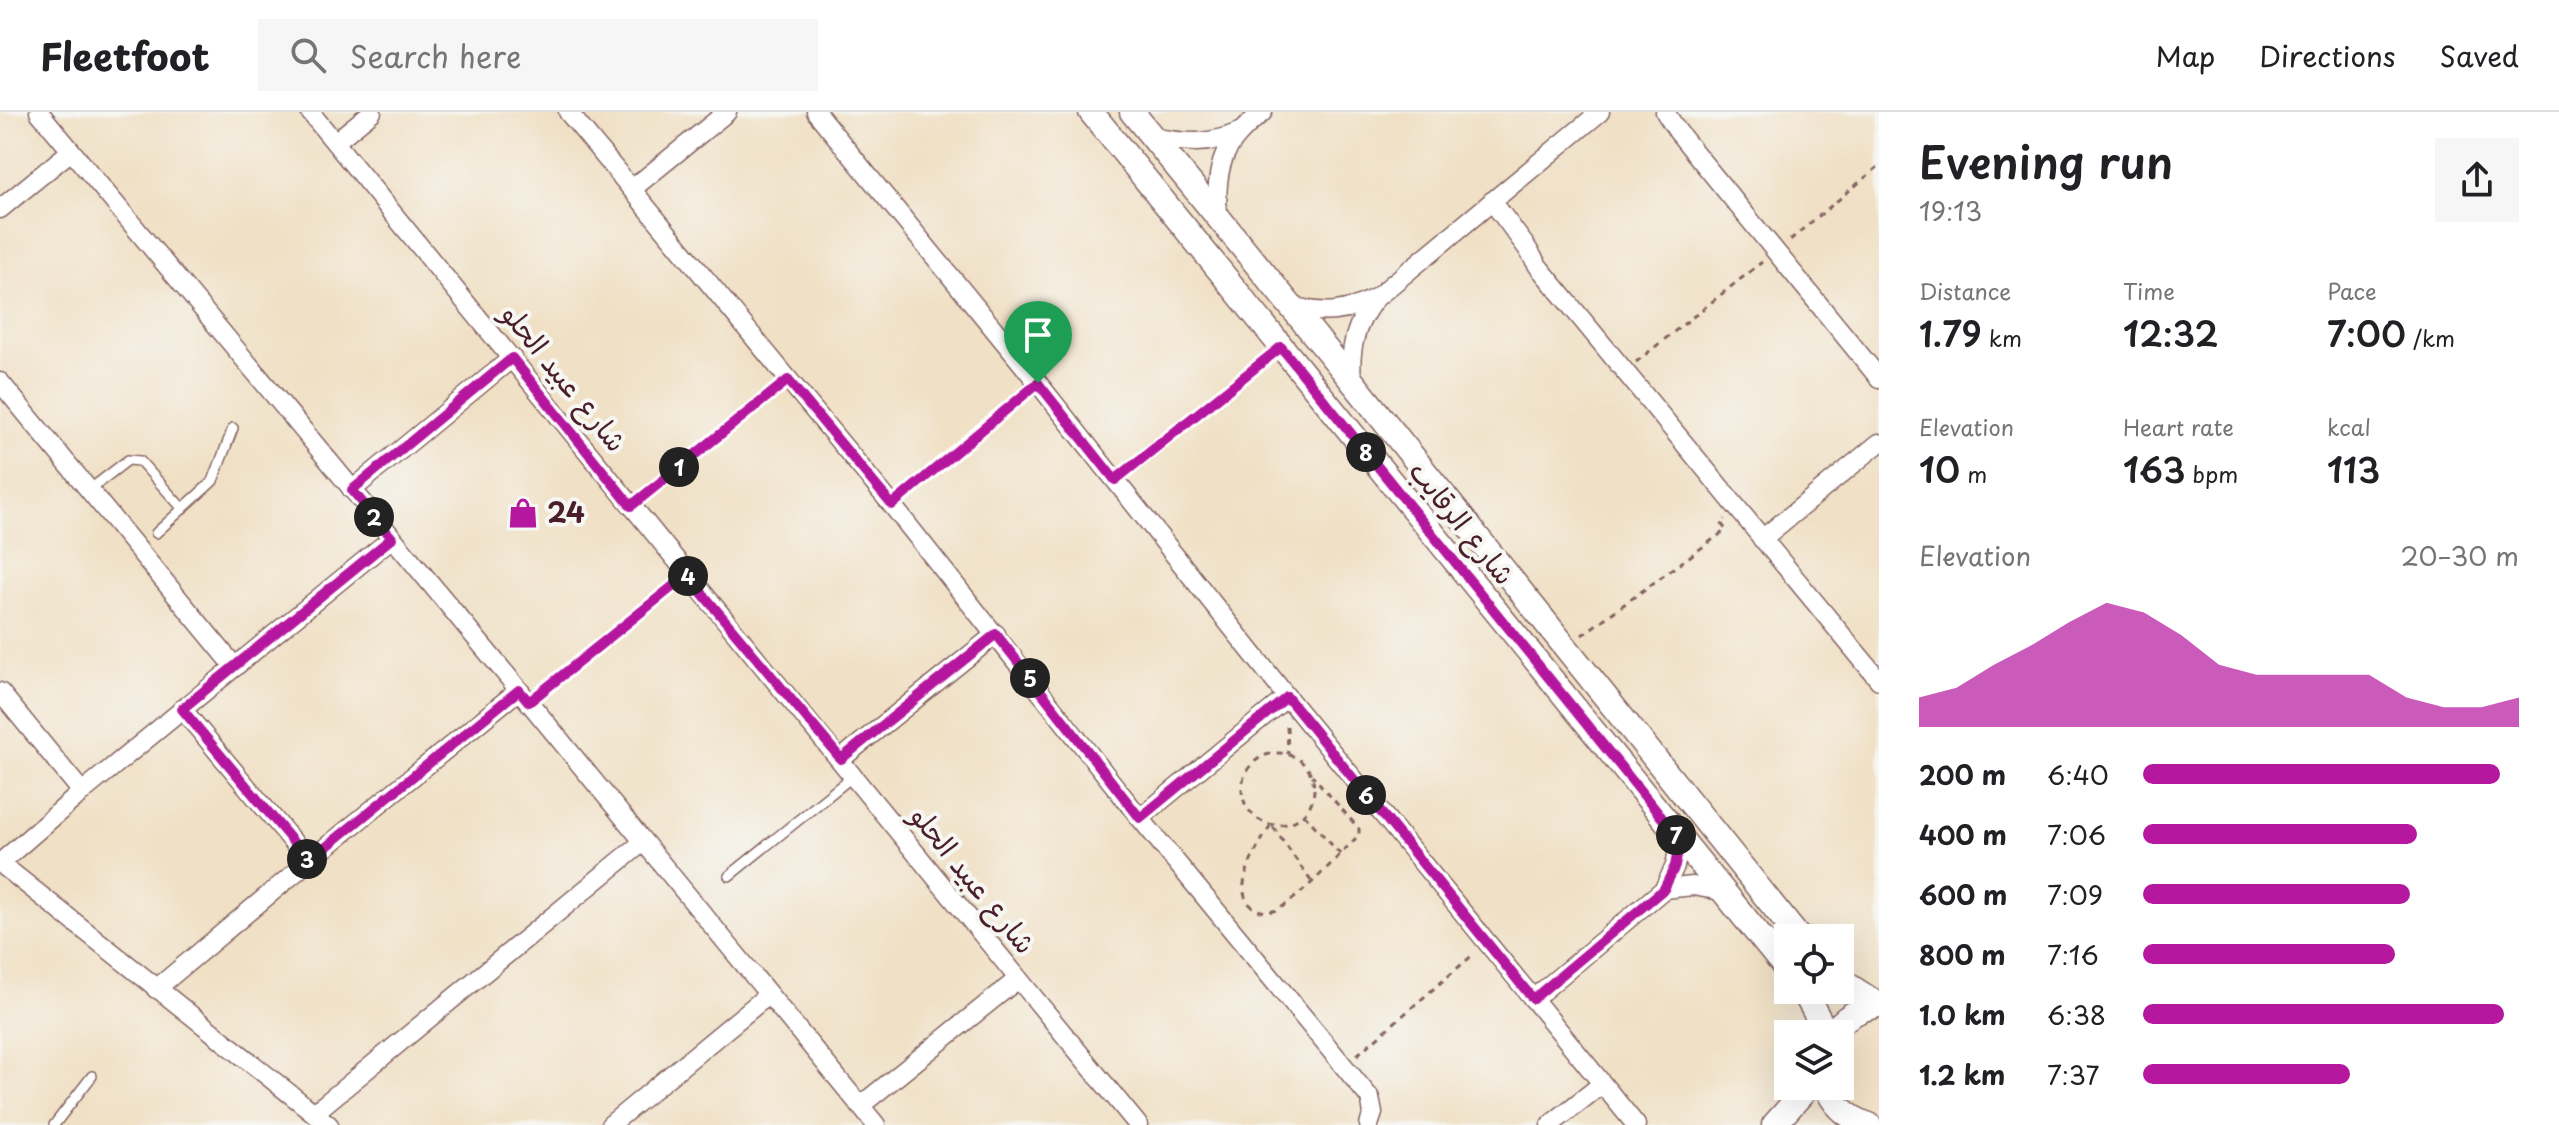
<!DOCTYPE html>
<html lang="en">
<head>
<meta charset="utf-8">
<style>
	:root { --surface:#fff; --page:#f6f6f6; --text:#202124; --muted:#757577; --line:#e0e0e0; --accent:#b5179e }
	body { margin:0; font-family:"Playpen Sans","Playpen Sans Arabic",sans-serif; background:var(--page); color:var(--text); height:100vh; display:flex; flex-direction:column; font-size:30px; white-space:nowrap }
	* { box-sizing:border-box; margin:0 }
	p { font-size:26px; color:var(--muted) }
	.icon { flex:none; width:44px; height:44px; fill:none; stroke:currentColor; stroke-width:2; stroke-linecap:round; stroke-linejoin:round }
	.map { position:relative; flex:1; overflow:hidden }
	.drawer { display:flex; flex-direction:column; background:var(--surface); width:680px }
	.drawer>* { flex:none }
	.controls { position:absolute; left:1774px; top:812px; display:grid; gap:16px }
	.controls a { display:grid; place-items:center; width:80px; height:80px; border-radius:0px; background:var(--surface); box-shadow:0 8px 32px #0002; font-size:40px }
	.pin { position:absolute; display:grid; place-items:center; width:68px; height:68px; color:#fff; margin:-82px -34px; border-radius:50% 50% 50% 0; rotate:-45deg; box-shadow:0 0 8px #0007 }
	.pin .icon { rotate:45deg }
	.km { position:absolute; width:40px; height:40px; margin:-20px; border-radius:50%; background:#222; color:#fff; font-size:22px; line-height:40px; text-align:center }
	.round { display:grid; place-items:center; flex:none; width:84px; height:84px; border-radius:0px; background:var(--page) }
	.summary { display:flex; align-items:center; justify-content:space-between; height:136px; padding:0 40px }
	h1 { font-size:44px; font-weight:600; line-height:60px }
	.figures { display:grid; grid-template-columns:repeat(3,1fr); gap:12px; height:136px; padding:8px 40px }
	.figures div { display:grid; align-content:center }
	.figures b { font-size:34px; font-weight:600 }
	.figures small { font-size:22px; font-weight:400 }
	.figures p { font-size:22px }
	.chart { height:224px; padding:16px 40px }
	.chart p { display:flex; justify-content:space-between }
	.chart svg { width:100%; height:144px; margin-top:8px; fill:var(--accent); opacity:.7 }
	ul { padding:0 40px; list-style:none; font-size:26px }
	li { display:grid; grid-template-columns:128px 96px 1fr; align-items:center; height:60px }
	li i { height:20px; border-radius:10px; background:var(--accent) }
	header { display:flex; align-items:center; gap:48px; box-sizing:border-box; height:112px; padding:0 40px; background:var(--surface); border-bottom:2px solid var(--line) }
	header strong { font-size:38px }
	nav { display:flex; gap:44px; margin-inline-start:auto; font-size:28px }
	.search { width:560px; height:72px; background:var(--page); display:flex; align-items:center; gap:20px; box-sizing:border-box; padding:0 28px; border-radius:0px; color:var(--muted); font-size:30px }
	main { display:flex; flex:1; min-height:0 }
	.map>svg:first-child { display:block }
</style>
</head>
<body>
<header>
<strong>Fleetfoot</strong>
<div class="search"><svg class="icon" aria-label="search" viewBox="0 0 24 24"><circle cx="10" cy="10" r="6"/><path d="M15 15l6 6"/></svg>Search here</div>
<nav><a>Map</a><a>Directions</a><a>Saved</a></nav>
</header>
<main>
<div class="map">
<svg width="1879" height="1013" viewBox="0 0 1879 1013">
	<rect width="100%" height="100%" fill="#f6f6f2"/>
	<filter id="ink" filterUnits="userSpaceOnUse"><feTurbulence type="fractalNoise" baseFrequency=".0125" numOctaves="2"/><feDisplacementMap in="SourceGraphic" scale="16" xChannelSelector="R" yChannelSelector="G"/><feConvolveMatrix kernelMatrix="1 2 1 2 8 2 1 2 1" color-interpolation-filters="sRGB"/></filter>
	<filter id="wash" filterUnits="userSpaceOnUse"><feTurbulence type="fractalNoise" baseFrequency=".006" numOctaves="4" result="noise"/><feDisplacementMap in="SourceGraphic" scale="32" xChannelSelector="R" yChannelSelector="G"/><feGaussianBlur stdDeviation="1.8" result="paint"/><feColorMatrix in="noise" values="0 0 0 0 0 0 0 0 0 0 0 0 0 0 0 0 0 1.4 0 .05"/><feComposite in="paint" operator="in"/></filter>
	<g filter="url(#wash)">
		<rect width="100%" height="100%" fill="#f0e0c5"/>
	</g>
	<g filter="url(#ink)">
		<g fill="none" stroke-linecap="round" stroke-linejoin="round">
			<g stroke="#846361" stroke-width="12">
				<g id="service">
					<polyline points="89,378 128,348 140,349 183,397"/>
					<polyline points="892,393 1038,271"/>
					<polyline points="156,421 213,369 233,316"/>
					<polyline points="729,764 853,664"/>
					<polyline points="54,1013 92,964"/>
				</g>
			</g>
			<g stroke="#846361" stroke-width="21">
				<g id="minor">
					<polyline points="39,0 519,578 876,1013"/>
					<polyline points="310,0 1138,1013"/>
					<polyline points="568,0 892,393 1140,706 1370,986 1373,1001 1369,1013"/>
					<polyline points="816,0 1038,271 1287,585 1636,1013"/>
					<polyline points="1665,0 1678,20 1879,266"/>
					<path d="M1152,25C1184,31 1209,34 1239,20"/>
					<polyline points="335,30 372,0"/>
					<polyline points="632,77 727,0"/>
					<polyline points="1492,89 1527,136 1538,154 1879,568"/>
					<polyline points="0,97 71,39"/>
					<path d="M1217,103C1217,50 1221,34 1263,0"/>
					<path d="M1290,193C1322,204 1348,201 1377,185L1600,0"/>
					<path d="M1352,269C1349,237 1355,212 1375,187"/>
					<polyline points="0,270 235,555"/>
					<polyline points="352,378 512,246"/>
					<polyline points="1762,427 1879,331"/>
					<polyline points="0,580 82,680"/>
					<polyline points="182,597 309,749"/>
					<polyline points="841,647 996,522"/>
					<polyline points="1140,706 1287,585"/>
					<polyline points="0,751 82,680 392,426"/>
					<polyline points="0,751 329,1013"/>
					<polyline points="1664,777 1693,774 1721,779"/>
					<polyline points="156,877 309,749 519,578"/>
					<polyline points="1533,887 1664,777 1675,754 1680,728"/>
					<polyline points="860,994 1018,867"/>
					<polyline points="314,1001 643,730"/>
					<polyline points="610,1013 768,883"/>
					<polyline points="1550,1013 1602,972"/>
				</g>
			</g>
			<g stroke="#846361" stroke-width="27">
				<g id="tertiary">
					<polyline points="1091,0 1788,859"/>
					<polyline points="1132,0 1352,269 1799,826"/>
					<polyline points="1840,868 1879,893"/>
					<polyline points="1803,878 1827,922"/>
					<path d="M1831,922C1844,905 1858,897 1879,893"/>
					<path d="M1826,974C1834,994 1848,1006 1869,1013"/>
					<polyline points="1774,1013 1809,974"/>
				</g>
			</g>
			<g stroke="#846361" stroke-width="3" stroke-dasharray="6 6" stroke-linecap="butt">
				<polyline points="1790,128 1879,54"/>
				<polyline points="1636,250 1762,150"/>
				<polyline points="1128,357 1266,247"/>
				<polyline points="644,383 775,278"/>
				<polyline points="1582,523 1726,418 1721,411 1725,407"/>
				<polyline points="541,580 676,472"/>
				<polyline points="1287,614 1288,642"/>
				<circle cx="1278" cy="677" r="36"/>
				<polyline points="1304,702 1340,742"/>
				<path d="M1311,769L1271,712C1260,733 1224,783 1258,798C1266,801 1274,800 1282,795C1310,776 1335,747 1359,723V717L1312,663"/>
				<polyline points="1357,943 1475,841"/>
			</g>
			<use href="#service" stroke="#fff" stroke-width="9"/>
			<use href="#minor" stroke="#fff" stroke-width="18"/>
			<use href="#tertiary" stroke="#fff" stroke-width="24"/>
		</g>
	</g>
	<g fill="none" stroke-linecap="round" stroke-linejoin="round" filter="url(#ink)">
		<g stroke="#fff" stroke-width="16">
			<polygon id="route" points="1281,235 1680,728 1675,754 1664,777 1533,887 1287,585 1140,706 996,522 841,647 687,463 529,590 519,578 309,749 182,597 392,426 352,378 512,246 631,394 788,268 892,393 1038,271 1115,368"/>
		</g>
		<use href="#route" stroke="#b5179e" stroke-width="10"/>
	</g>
	<defs>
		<g id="shop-bare" transform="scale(2.4)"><path d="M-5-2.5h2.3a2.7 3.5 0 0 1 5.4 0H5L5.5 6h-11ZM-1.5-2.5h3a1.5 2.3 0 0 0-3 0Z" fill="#b5179e" stroke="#f6f6f2" stroke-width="2.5" paint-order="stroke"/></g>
	</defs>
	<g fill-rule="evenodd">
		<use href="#shop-bare" x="523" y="401"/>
	</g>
	<g text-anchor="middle" stroke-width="8" stroke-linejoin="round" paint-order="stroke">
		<g font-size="28" fill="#4a1f2b" stroke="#f6f6f2">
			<text transform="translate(564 266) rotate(51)" y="10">شارع عبيد الحلو</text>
			<text transform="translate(1462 411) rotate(51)" y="10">شارع الرقايب</text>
			<text transform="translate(973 768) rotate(51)" y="10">شارع عبيد الحلو</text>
		</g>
		<g font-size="28" font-weight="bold" fill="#4a1f2b" stroke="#f6f6f2" text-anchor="start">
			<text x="547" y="411">24</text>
		</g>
	</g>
</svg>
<div class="controls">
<a><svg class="icon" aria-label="locate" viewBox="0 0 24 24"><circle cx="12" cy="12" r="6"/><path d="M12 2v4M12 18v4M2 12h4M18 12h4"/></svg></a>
<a><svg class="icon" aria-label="layers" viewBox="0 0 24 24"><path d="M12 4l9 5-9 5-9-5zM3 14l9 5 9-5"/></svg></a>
</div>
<div class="pin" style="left:1038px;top:271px;background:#1e9e55"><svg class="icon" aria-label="arrive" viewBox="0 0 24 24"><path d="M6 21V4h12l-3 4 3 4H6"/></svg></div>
<b class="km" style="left:679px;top:355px">1</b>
<b class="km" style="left:374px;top:405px">2</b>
<b class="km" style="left:307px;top:747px">3</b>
<b class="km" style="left:688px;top:464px">4</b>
<b class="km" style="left:1030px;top:566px">5</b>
<b class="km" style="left:1366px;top:683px">6</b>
<b class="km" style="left:1676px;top:723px">7</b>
<b class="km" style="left:1366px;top:340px">8</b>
</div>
<section class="drawer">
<div class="summary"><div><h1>Evening run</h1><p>19:13</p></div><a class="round"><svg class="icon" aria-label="share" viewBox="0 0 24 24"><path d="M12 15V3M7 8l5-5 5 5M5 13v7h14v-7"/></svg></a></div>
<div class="figures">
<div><p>Distance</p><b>1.79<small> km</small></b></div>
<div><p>Time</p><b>12:32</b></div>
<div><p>Pace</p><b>7:00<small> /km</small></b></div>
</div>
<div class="figures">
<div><p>Elevation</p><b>10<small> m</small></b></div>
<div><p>Heart rate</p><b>163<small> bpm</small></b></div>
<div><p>kcal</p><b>113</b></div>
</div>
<div class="chart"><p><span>Elevation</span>20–30 m</p>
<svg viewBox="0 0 160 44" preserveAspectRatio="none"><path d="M0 44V35L10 32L20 25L30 19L40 12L50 6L60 9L70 16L80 25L90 28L100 28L110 28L120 28L130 35L140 38L150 38L160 35V44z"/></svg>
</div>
<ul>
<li><b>200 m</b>6:40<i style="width:95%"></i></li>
<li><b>400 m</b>7:06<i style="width:73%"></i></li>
<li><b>600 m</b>7:09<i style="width:71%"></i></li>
<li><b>800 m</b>7:16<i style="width:67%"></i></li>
<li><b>1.0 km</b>6:38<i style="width:96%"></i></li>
<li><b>1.2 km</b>7:37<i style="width:55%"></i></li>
</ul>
</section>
</main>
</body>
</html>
